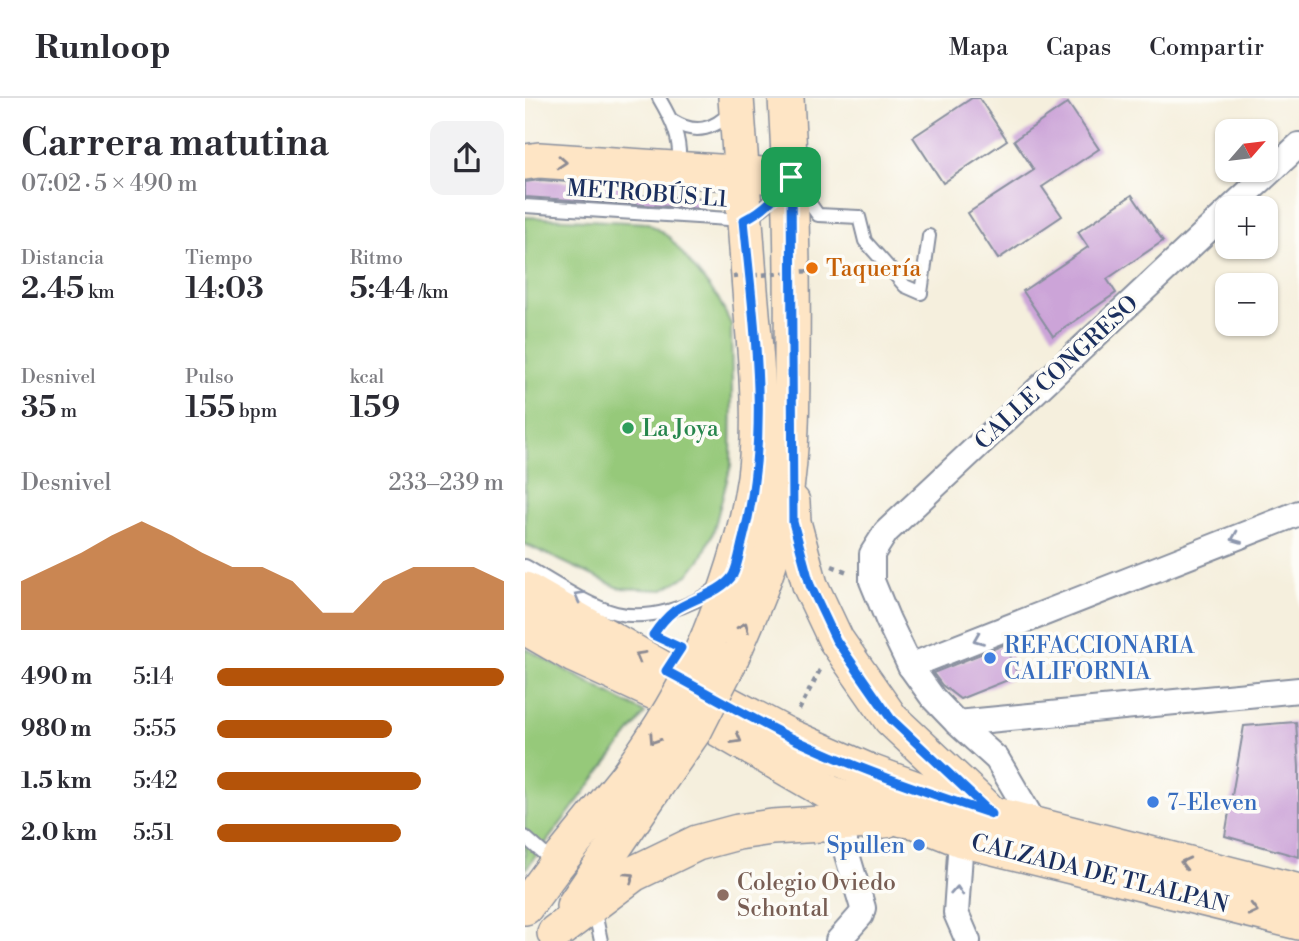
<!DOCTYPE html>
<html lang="es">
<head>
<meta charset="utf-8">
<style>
	:root { --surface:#fff; --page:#f2f2f3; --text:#2b2b33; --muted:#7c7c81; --line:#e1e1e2; --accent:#b45309 }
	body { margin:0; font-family:"Libre Bodoni",serif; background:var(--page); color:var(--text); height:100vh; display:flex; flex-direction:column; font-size:26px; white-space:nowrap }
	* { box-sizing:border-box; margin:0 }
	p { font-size:23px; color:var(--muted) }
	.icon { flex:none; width:38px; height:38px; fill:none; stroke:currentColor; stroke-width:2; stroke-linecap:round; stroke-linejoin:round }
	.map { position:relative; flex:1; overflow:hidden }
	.drawer { display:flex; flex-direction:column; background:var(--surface); width:525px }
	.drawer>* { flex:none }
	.needle { width:46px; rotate:62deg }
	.tools { position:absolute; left:690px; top:21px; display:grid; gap:14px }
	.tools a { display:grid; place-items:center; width:63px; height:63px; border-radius:14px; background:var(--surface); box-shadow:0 2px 5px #0004; font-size:35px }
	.pin { position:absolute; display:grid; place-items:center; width:60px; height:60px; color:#fff; margin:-30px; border-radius:14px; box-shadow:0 4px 10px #0006 }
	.round { display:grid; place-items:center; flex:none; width:74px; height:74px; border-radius:14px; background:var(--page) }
	.headline { display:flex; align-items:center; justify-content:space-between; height:119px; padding:0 21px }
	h1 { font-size:38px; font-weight:600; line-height:52px }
	.stats { display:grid; grid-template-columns:repeat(3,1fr); gap:10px; height:119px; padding:7px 21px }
	.stats div { display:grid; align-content:center }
	.stats b { font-size:30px; font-weight:600 }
	.stats small { font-size:19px; font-weight:400 }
	.stats p { font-size:19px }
	.chart { height:196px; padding:14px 21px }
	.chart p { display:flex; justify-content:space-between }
	.chart svg { width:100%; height:126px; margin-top:7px; fill:var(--accent); opacity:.7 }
	ul { padding:0 21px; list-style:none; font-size:23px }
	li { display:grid; grid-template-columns:112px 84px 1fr; align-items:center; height:52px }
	li i { height:18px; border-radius:9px; background:var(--accent) }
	header { display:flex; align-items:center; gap:42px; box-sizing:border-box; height:98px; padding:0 35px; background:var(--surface); border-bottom:2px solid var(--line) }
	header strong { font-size:33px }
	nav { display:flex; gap:38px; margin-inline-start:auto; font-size:24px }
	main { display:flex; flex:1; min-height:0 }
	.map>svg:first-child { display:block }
</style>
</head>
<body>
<header>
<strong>Runloop</strong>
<nav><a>Mapa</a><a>Capas</a><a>Compartir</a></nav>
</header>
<main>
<section class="drawer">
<div class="headline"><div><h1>Carrera matutina</h1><p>07:02 · 5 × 490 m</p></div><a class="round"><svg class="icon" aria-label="share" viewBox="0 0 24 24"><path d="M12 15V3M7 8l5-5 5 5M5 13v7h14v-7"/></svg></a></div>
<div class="stats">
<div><p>Distancia</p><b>2.45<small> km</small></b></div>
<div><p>Tiempo</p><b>14:03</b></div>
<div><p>Ritmo</p><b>5:44<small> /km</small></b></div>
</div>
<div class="stats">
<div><p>Desnivel</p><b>35<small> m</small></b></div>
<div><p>Pulso</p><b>155<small> bpm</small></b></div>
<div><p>kcal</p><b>159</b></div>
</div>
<div class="chart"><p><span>Desnivel</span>233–239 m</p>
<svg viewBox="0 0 160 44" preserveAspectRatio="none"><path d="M0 44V27L10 22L20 17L30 11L40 6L50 11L60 17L70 22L80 22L90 27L100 38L110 38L120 27L130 22L140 22L150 22L160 27V44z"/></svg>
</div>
<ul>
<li><b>490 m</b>5:14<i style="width:100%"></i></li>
<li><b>980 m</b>5:55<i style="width:61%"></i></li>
<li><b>1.5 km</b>5:42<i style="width:71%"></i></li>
<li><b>2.0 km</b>5:51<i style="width:64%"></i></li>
</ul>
</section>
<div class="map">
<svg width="774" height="843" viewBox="0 0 774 843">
	<rect width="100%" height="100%" fill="#fdfcf7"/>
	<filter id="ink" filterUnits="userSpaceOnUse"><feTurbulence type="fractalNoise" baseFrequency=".0143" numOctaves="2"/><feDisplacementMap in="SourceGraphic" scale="14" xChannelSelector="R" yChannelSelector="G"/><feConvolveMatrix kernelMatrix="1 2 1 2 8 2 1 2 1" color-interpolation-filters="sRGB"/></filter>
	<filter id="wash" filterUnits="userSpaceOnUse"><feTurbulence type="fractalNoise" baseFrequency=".00686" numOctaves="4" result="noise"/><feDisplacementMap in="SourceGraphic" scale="28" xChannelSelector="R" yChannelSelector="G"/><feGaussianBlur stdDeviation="1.57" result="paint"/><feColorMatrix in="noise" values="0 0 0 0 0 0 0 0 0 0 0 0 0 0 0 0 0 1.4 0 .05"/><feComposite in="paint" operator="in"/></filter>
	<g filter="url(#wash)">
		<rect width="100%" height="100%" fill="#f5efdd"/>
		<g fill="#96c97a" stroke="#587c6c" stroke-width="2">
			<polygon points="0,119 123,125 145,140 193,200 206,226 207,293 206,367 188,435 177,459 163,477 137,492 94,490 0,446"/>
			<polygon points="0,550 120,615 0,772"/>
		</g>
		<g id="blocks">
			<g fill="#cca4d8">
				<polygon points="447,0 454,0 482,42 418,85 388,39"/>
				<polygon points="543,5 574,51 517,89 537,118 473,161 443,115 509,72 489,42"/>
				<polygon points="15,82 115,89 115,97 180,101 179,111 0,99 0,84"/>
				<polygon points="607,97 638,143 582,181 591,195 528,238 498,193 563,149 553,134"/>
				<polygon points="481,546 493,578 435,601 417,587 408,575"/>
				<polygon points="771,624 774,669 774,759 700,738 719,628"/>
			</g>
		</g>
	</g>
	<g filter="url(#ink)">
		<use href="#blocks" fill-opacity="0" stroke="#888f9e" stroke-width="2"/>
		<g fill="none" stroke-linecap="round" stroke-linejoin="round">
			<g stroke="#888f9e" stroke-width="16">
				<g id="lane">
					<path d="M134,0C148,24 156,40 154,68"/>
					<path d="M148,23C170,37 188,32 206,14"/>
					<polyline points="274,90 293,117 334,119 340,143 380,188 396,195 404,138"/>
					<path d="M0,108L219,122C234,114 247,105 257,91"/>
					<path d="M0,468C26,483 63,508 91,515C124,523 167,509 193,489"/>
					<polyline points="0,739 28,764"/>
					<polyline points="69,810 76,843"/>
				</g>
			</g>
			<g stroke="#888f9e" stroke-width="28">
				<g id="street">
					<polyline points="706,110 774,47"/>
					<polyline points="385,568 774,415"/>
					<polyline points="432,625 774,592"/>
					<polyline points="510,726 472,661 432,625 408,600 385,568 363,522 347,483 347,456 361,434 702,114"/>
					<polyline points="436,741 431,815 443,843"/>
					<polyline points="313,843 336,817 338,810 321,753 318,724"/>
				</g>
			</g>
			<g stroke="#888f9e" stroke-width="38">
				<g id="secondary">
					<polyline points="0,64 14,62 238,77"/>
					<polyline points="267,404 268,424 285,487 311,542 366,621 460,709"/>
					<polyline points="0,492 141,573 261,637 345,674 399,694 467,716 774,794"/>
					<polyline points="0,529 49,557 132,595 305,695 378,721 391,723 436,741 774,824"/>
					<path d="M184,538C205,486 222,435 230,379C238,317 230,254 225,192C220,128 216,64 211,0"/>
					<path d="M205,562C222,522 240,483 251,442C267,381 267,319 267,256C268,171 266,85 261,0"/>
					<polyline points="49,808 130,689"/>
					<polyline points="0,809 31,767 102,679"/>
					<polyline points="30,835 108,776 172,745 213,734 247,729 361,722"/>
				</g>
			</g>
			<g stroke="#888f9e" stroke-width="4.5" stroke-dasharray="5 5" stroke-linecap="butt">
				<polyline points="307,468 325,475"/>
				<polyline points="274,612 296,570"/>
			</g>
			<use href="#lane" stroke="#fff" stroke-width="12"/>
			<use href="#street" stroke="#fff" stroke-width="24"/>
			<use href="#secondary" stroke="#fee5c5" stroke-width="35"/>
			<g stroke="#888f9e" stroke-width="38" stroke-linecap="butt">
				<g id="secondary-bridge">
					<path d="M102,679C135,633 161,591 184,538"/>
					<polyline points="130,689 170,631 205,562"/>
				</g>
			</g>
			<polyline stroke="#888f9e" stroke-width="4.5" stroke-dasharray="5 5" stroke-linecap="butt" points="208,179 285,173"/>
			<use href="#secondary-bridge" stroke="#fee5c5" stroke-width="35"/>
		</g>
		<defs><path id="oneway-chevron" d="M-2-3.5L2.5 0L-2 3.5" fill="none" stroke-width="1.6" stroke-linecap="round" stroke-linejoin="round" transform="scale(1.75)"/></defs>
		<g stroke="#8c8a92">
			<use href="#oneway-chevron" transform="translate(37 64) rotate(4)"/>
			<use href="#oneway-chevron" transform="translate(219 529) rotate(-67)"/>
			<use href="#oneway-chevron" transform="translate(115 558) rotate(-150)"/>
			<use href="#oneway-chevron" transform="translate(129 641) rotate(123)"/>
			<use href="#oneway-chevron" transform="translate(212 641) rotate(30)"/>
			<use href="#oneway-chevron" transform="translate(660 765) rotate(-166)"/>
			<use href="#oneway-chevron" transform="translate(105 779) rotate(-34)"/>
			<use href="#oneway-chevron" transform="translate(728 812) rotate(14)"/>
		</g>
		<g stroke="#8d97ae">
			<use href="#oneway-chevron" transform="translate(711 440) rotate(158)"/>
			<use href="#oneway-chevron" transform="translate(54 498) rotate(-151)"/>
			<use href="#oneway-chevron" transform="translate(453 541) rotate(158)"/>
			<use href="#oneway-chevron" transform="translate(432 793) rotate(-86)"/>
		</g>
	</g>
	<g fill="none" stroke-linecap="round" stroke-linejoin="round" filter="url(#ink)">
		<g stroke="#fff" stroke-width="14">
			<path id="route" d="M266,79L268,424L285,487L311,542L366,621L467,716C397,693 327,669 260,637C220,617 181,594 141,573L156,550L128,537C134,528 140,520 149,513C164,502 198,494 208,477C213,467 215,452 218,441C246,337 229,227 219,122C241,111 252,98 266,79Z"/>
		</g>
		<use href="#route" stroke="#1a73e8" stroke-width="9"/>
	</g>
	<circle fill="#e8710a" stroke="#fdfcf7" stroke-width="2.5" cx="287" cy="170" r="7"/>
	<circle fill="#2e9e5b" stroke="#fdfcf7" stroke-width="2.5" cx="103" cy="330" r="7"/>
	<g fill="#3f7fe0" stroke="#fdfcf7" stroke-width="2.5">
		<circle cx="465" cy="560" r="7"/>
		<circle cx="628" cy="704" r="7"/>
		<circle cx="394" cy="747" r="7"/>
	</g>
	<circle fill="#8d6e63" stroke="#fdfcf7" stroke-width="2.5" cx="198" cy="797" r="7"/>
	<g text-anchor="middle" stroke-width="7" stroke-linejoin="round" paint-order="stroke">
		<g font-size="23" fill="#1b2f5e" stroke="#fdfcf7">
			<text transform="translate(122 95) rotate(4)" y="8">METROBÚS L1</text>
			<text transform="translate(531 274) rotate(-43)" y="8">CALLE CONGRESO</text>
			<text transform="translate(575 775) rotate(14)" y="8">CALZADA DE TLALPAN</text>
		</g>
		<g font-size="23" fill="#c56008" stroke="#fdfcf7" text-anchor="start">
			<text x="301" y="178">Taquería</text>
		</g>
		<g font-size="23" fill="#27864d" stroke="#fdfcf7" text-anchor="start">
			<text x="117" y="338">La Joya</text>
		</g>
		<g font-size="23" fill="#366cbe" stroke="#fdfcf7" text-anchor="start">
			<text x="479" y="555">REFACCIONARIA<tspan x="479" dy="26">CALIFORNIA</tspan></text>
			<text x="642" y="712">7-Eleven</text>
			<text x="380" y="755" text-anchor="end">Spullen</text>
		</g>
		<g font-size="23" fill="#785e54" stroke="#fdfcf7" text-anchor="start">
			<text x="212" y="792">Colegio Oviedo<tspan x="212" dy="26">Schontal</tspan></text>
		</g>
	</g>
</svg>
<div class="tools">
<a><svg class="needle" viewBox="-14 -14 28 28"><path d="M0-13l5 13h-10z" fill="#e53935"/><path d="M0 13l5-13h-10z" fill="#7c7c81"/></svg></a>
<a>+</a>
<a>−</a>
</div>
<div class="pin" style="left:266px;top:79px;background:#1e9e55"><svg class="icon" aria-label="arrive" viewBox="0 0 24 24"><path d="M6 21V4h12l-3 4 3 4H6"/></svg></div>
</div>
</main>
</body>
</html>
